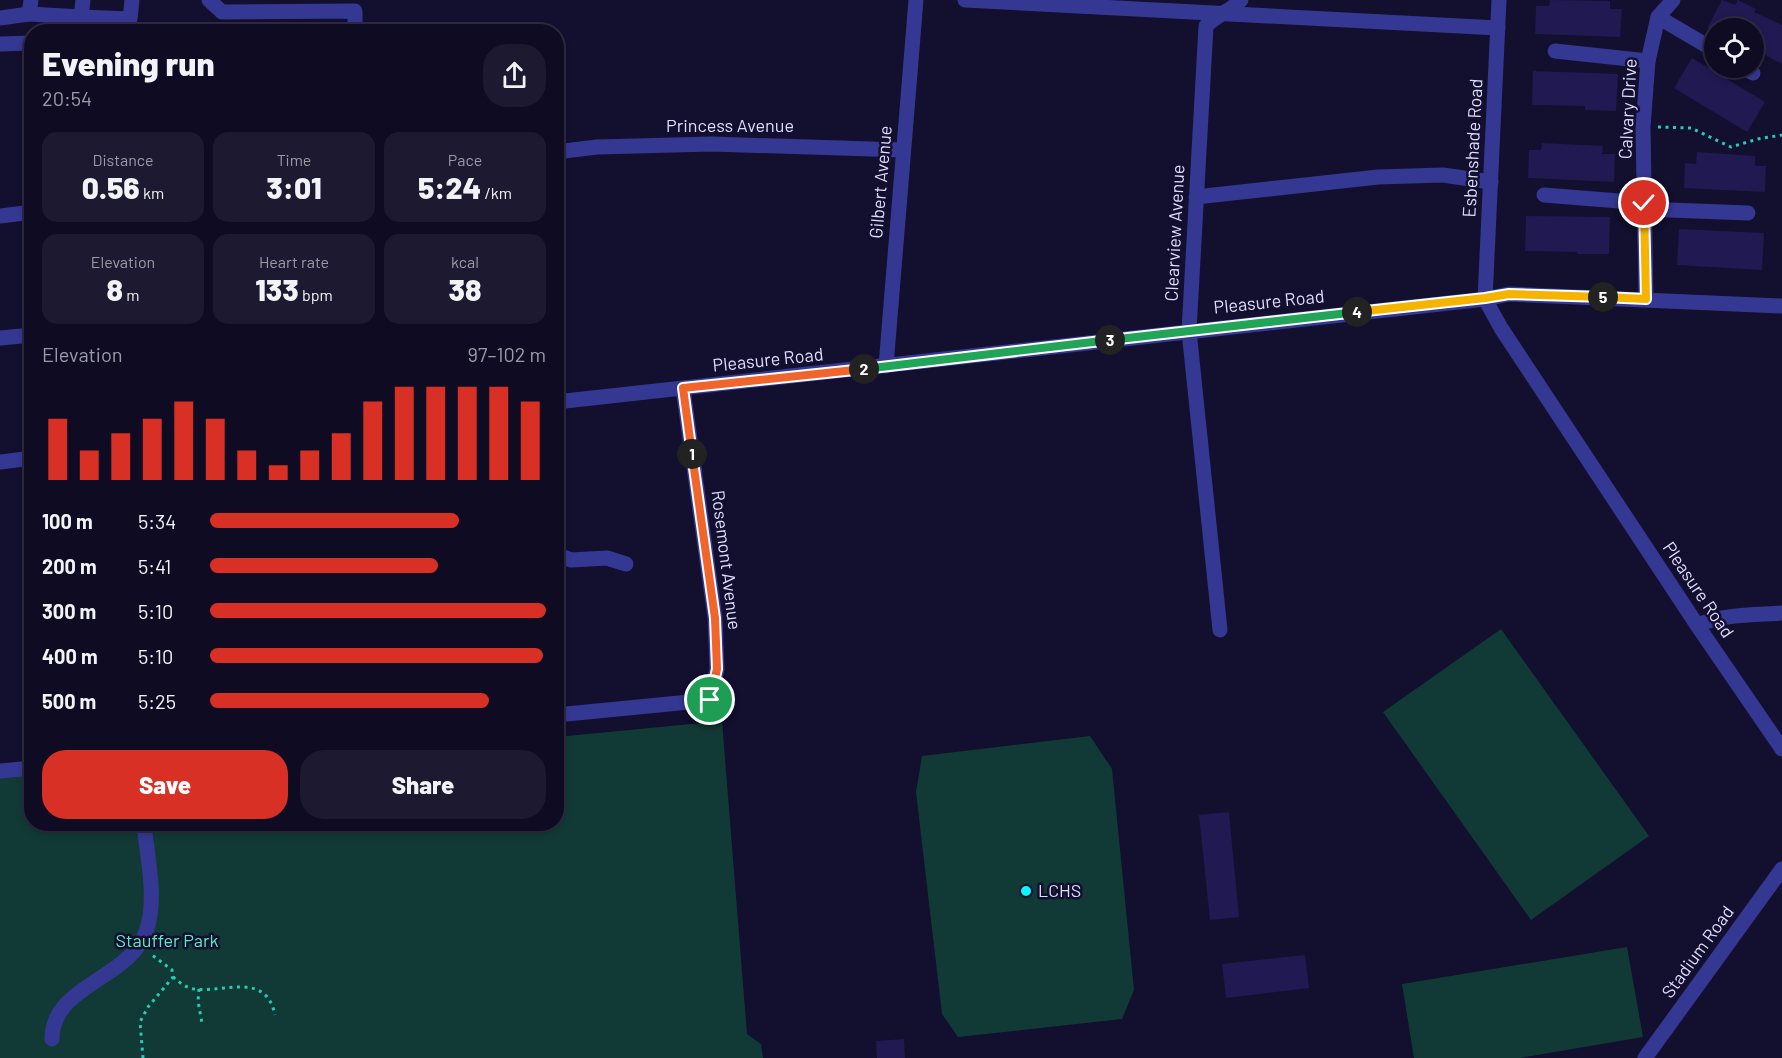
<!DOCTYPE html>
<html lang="en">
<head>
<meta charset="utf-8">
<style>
	:root { --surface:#0e0b23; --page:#1c1930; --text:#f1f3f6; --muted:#9b9ba6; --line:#2e2b41; --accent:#d93025 }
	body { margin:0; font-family:Barlow,sans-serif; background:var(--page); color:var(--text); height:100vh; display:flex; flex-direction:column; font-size:22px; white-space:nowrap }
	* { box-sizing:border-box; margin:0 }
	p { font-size:20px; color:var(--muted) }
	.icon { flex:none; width:33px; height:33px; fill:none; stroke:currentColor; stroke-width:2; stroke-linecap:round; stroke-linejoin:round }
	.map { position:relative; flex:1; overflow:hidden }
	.side { position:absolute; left:24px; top:24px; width:540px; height:807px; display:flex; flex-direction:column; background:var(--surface); border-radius:24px; box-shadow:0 3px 9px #0003,0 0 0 2px var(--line) }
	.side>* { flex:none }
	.fabs { position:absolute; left:1704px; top:18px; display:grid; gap:12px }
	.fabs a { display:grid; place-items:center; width:60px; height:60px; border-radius:50%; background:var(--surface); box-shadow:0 3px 9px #0003,0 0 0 2px var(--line); font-size:30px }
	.pin { position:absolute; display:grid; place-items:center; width:51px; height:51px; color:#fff; margin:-26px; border:3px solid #fff; border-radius:50%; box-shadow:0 2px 6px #0007 }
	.km { position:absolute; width:30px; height:30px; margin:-15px; border-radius:50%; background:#222; color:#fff; font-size:16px; line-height:30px; text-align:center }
	.round { display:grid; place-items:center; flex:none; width:63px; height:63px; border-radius:24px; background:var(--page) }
	.head { display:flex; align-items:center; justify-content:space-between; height:102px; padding:0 18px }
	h1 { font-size:33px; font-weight:800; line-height:45px }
	.metrics { display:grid; grid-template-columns:repeat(3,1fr); gap:9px; height:102px; padding:6px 18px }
	.metrics div { display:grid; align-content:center; border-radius:15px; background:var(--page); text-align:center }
	.metrics b { font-size:30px; font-weight:800 }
	.metrics small { font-size:16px; font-weight:400 }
	.metrics p { font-size:16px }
	.chart { height:168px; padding:12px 18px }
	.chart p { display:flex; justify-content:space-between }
	.chart svg { width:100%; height:108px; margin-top:6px; stroke:var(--accent); stroke-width:6 }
	.button { display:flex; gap:12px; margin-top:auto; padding:12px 18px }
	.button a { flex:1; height:69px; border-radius:24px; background:var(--accent); color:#fff; font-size:24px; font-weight:800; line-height:69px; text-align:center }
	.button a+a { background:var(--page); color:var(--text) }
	ul { padding:0 18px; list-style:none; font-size:20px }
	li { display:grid; grid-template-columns:96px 72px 1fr; align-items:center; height:45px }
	li i { height:15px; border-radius:8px; background:var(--accent) }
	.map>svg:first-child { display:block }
</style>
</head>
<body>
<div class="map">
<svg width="1782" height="1058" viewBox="0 0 1782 1058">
	<rect width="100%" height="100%" fill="#120f2f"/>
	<g fill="#113a36">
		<polygon points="1501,629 1649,836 1531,920 1383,712"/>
		<polygon points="722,721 747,1034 761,1044 763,1058 0,1058 0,771 31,768 32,824 556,824 557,737"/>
		<polygon points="1090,736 1112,769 1134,990 1122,1019 958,1037 942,1014 916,792 922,756"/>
		<polygon points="1627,947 1643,1037 1520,1058 1414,1058 1402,984"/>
	</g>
	<g fill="#211952">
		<polygon points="1550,0 1610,1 1610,9 1622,9 1620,37 1535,34 1536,6 1549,6"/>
		<polygon points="1722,0 1735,5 1738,0 1756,9 1754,12 1782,25 1782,64 1754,49 1754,28 1707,28"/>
		<polygon points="1692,58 1765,102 1747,132 1674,88"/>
		<polygon points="1533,71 1618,74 1616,111 1585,110 1585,106 1532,105"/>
		<polygon points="1542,143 1603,146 1602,154 1615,154 1614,182 1528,178 1529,150 1541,150"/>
		<polygon points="1697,152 1755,156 1755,166 1766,166 1765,192 1684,188 1685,163 1696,164"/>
		<polygon points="1526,216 1610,217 1609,254 1577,254 1577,252 1525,251"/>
		<polygon points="1679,229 1764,233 1762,270 1677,265"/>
		<polygon points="1229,812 1239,917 1210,920 1199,815"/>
		<polygon points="1305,955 1309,988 1226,998 1222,964"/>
		<polygon points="904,1039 905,1058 877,1058 876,1041"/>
	</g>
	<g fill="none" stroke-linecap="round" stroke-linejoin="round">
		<g stroke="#23cdb8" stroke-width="3" stroke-dasharray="3 4.5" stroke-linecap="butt">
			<polyline points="1658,127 1691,128 1731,147 1758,139 1782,135"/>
			<path d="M173,977C179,982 186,988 194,989C224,993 266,971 275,1015"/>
			<polyline points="199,989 198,1001 202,1023"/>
			<polyline points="143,1058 140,1022 148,1007 173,977 172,970 152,955"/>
		</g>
		<g stroke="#353893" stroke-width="15">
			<polyline points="31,0 29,14 81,17 83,0"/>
			<polyline points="209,0 222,12 355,11 355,32"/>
			<polyline points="965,0 1498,28"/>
			<polyline points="81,17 130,19 132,0"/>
			<polyline points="1658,17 1714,50"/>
			<polyline points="0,18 29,14"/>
			<polyline points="0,44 32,43"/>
			<polyline points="1555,51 1648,61"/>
			<polyline points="1744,68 1753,73"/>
			<polyline points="556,152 597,147 712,144 903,150"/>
			<polyline points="1544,195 1644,203"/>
			<polyline points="1196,197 1378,177 1443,175 1491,182"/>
			<polyline points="1644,209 1748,213"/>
			<polyline points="0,216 32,212"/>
			<polyline points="1485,299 1501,328 1697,625 1782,749"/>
			<polyline points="1485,299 1499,0"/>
			<polyline points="1646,299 1643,127 1648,61 1658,17 1673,0"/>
			<polyline points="0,338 32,335"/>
			<polyline points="886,366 916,0"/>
			<polyline points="556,402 1485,299 1509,294 1782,306"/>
			<polyline points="0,462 32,458"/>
			<polyline points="556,554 571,560 607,558 626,564"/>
			<path d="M1697,625C1724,614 1753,615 1782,613"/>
			<path d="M1220,630L1189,331L1206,26C1216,15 1231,11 1241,0"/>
			<polyline points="556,715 710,700 717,669 715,618 683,389"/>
			<polyline points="0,771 32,768"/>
			<path d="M52,1039C52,984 131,980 147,929C157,896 147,857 144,824"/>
			<polyline points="1645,1058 1782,869"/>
		</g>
	</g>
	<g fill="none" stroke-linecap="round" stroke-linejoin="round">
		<g stroke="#fff" stroke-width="12">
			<polyline id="split-1" points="692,454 715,618 717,669 710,700"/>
		</g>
		<g stroke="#fff" stroke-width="12">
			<polyline id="split-2" points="692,454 683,388 864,369"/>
		</g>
		<g stroke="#fff" stroke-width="12">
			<polyline id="split-3" points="864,369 1110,340"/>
		</g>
		<g stroke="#fff" stroke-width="12">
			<polyline id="split-4" points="1110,340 1357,312"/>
		</g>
		<g stroke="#fff" stroke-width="12">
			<polyline id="split-5" points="1357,312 1485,298 1509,294 1603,297"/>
		</g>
		<g stroke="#fff" stroke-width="12">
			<polyline id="split-6" points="1603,297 1646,299 1644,203"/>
		</g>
		<use href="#split-1" stroke="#f0652b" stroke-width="8"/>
		<use href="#split-2" stroke="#f0652b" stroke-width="8"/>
		<use href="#split-3" stroke="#22a559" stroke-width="8"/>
		<use href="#split-4" stroke="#22a559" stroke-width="8"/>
		<use href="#split-5" stroke="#f5b400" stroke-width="8"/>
		<use href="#split-6" stroke="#f5b400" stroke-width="8"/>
	</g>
	<circle fill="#09f7ff" stroke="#120f2f" stroke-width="2" cx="1026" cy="891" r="6"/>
	<g text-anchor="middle" stroke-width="5" stroke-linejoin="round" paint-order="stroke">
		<g font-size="18" fill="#dfddff" stroke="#120f2f">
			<text transform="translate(1628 109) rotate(-87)" y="6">Calvary Drive</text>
			<text x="730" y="132">Princess Avenue</text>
			<text transform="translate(1473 148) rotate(-87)" y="6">Esbenshade Road</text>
			<text transform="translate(881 182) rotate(-85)" y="6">Gilbert Avenue</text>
			<text transform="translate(1175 233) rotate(-87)" y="6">Clearview Avenue</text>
			<text transform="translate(1269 302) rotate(-6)" y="6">Pleasure Road</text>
			<text transform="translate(768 360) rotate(-6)" y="6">Pleasure Road</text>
			<text transform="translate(726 560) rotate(83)" y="6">Rosemont Avenue</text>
			<text transform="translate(1698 590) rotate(56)" y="6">Pleasure Road</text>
			<text transform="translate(1698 952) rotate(-54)" y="6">Stadium Road</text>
		</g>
		<g font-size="18" fill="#dfddff" stroke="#120f2f" text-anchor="start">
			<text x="1038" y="897">LCHS</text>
		</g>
		<g font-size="18" fill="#5bedbf" stroke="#120f2f">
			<text x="167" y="947">Stauffer Park</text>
		</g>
	</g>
</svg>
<div class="fabs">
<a><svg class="icon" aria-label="locate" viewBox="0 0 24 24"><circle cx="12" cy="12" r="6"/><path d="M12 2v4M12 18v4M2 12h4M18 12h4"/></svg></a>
</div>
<div class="pin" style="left:710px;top:700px;background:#1e9e55"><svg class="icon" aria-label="arrive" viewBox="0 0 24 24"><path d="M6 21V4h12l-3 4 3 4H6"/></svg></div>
<div class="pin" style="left:1644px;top:203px;background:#d93025"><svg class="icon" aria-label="check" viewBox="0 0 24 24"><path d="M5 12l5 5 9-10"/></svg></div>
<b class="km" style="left:692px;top:454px">1</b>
<b class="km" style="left:864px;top:369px">2</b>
<b class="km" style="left:1110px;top:340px">3</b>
<b class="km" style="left:1357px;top:312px">4</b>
<b class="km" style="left:1603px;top:297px">5</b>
<section class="side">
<div class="head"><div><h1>Evening run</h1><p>20:54</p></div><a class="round"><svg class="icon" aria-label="share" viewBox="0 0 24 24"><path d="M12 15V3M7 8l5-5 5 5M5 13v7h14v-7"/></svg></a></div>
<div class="metrics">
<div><p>Distance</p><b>0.56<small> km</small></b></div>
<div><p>Time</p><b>3:01</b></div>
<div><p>Pace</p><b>5:24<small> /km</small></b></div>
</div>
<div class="metrics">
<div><p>Elevation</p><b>8<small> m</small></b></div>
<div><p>Heart rate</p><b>133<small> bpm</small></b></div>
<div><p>kcal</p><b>38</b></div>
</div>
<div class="chart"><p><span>Elevation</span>97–102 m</p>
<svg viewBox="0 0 160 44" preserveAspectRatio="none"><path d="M5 44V19M15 44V32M25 44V25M35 44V19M45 44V12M55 44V19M65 44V32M75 44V38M85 44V32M95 44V25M105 44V12M115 44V6M125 44V6M135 44V6M145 44V6M155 44V12"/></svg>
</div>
<ul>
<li><b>100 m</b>5:34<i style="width:74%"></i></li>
<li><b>200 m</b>5:41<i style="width:68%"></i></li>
<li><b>300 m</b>5:10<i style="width:100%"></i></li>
<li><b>400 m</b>5:10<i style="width:99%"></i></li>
<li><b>500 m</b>5:25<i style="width:83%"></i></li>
</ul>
<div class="button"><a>Save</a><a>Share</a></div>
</section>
</div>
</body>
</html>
